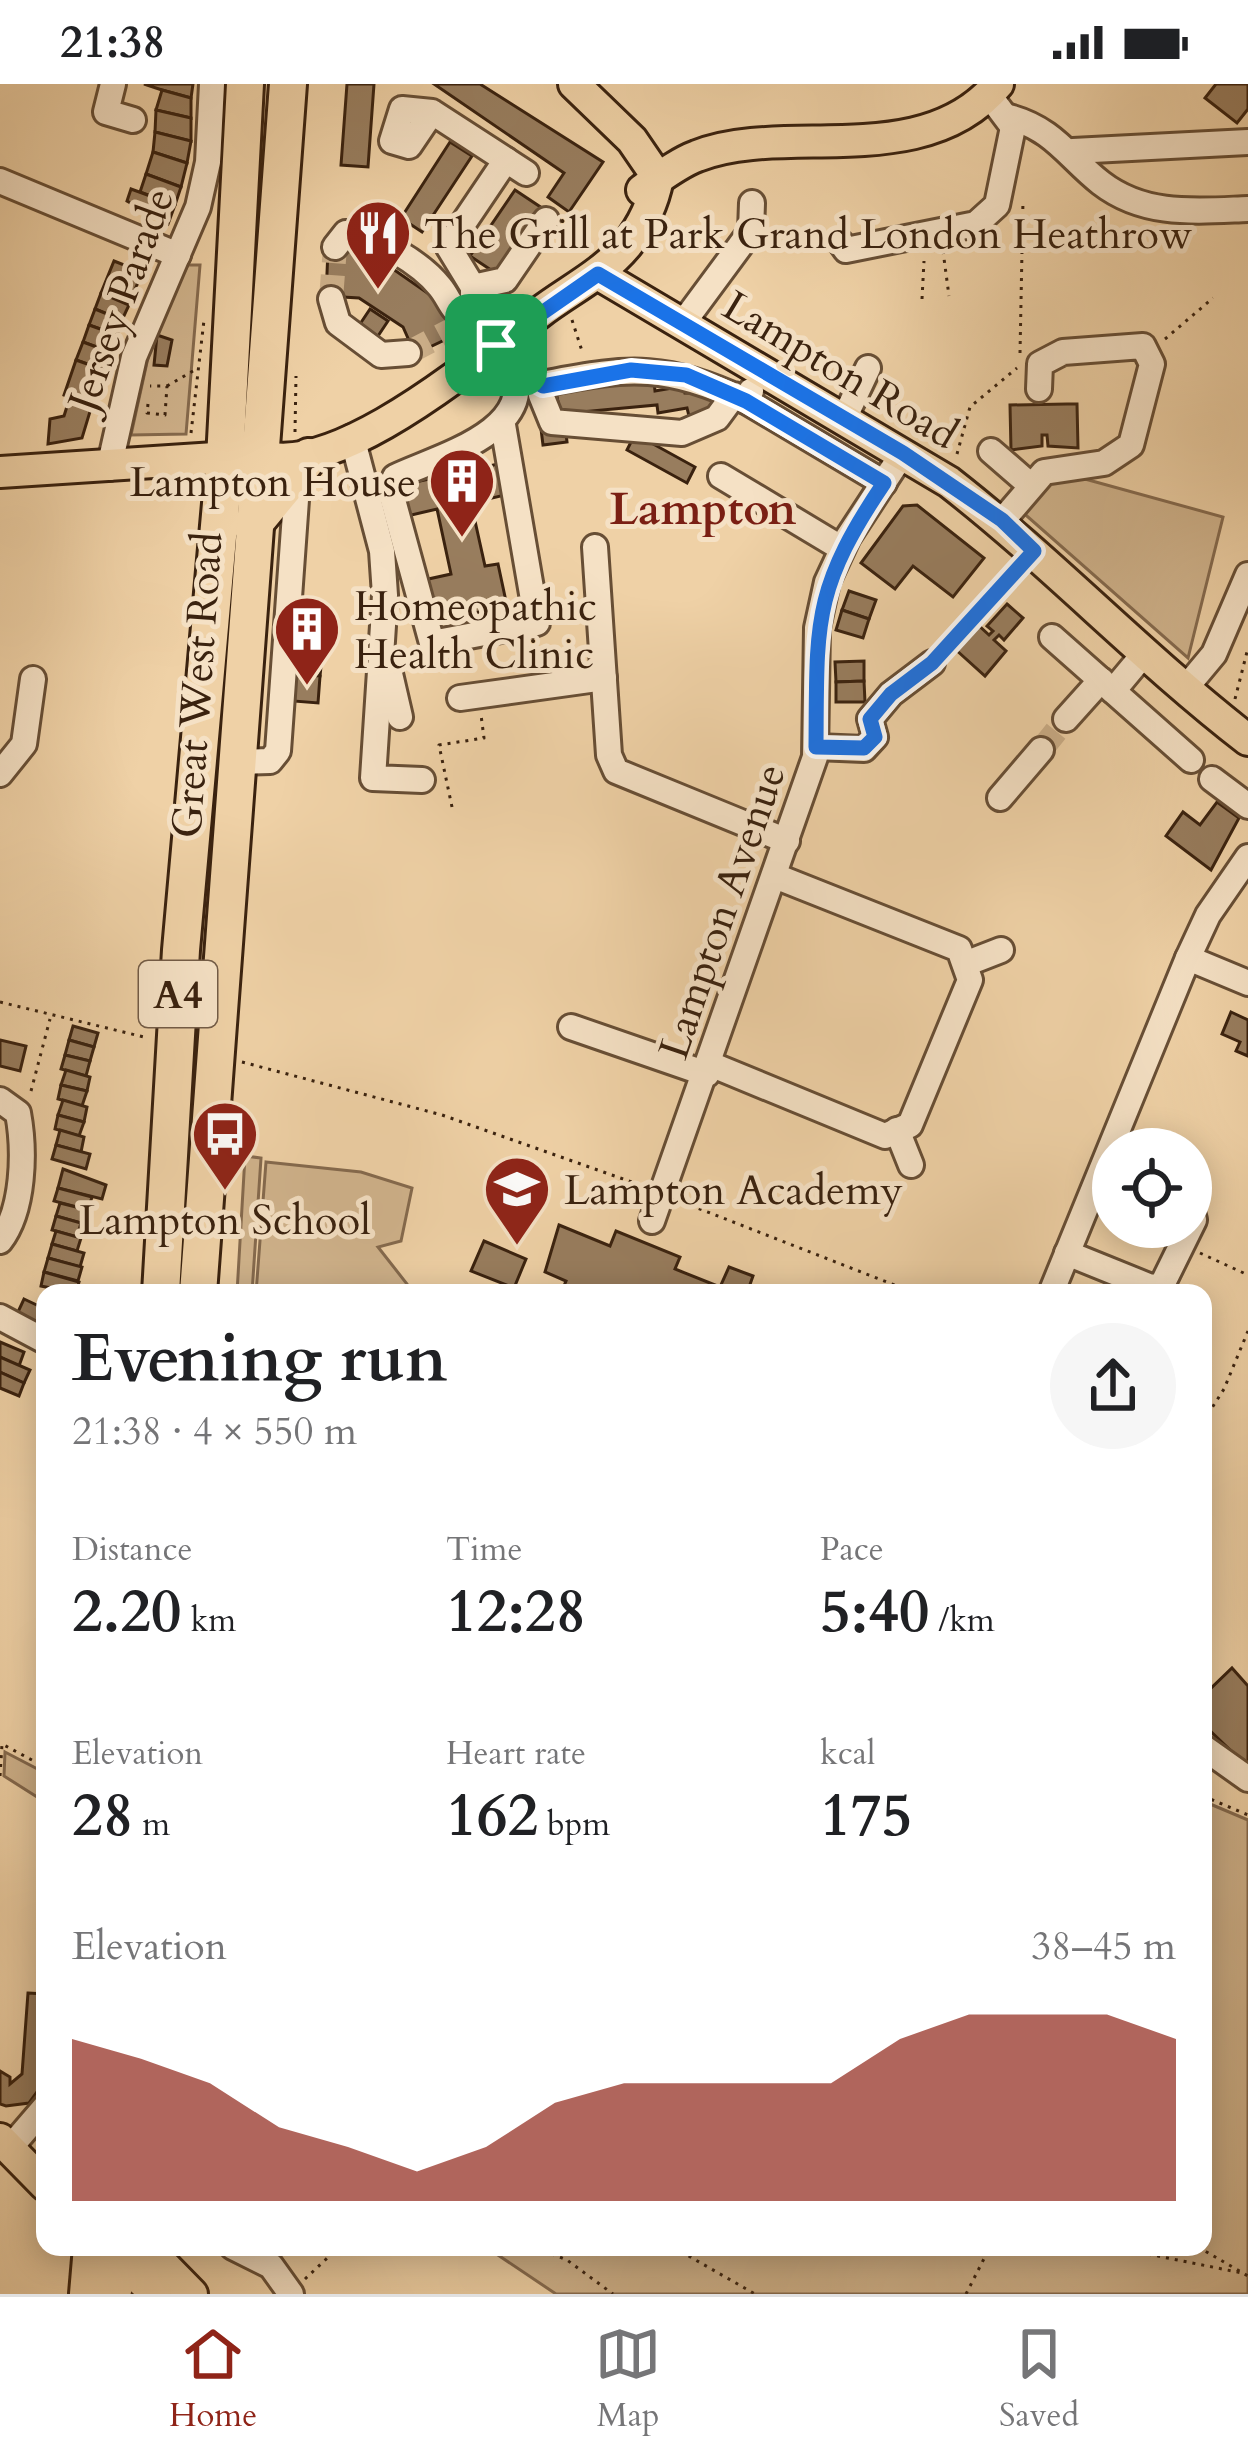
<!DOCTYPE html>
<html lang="en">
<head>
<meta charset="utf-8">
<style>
	:root { --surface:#fff; --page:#f6f6f6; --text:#202124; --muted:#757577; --line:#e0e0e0; --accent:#8f2418 }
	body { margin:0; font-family:Cardo,serif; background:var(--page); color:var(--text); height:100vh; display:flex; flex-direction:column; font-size:45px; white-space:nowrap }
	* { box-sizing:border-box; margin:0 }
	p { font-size:39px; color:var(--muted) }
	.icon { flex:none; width:66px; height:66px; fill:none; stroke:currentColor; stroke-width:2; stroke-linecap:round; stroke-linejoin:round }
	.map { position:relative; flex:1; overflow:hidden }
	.side { position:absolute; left:36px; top:1200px; width:1176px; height:972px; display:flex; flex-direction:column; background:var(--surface); border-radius:24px; box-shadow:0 6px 30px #0003 }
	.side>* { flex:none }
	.tools { position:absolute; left:1092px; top:1044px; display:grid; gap:24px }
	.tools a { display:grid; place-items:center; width:120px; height:120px; border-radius:50%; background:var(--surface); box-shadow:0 6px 30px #0003; font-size:60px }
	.pin { position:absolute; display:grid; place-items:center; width:102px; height:102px; color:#fff; margin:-51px; border-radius:24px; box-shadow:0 6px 18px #0006 }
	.round { display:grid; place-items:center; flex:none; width:126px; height:126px; border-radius:63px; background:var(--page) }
	.head { display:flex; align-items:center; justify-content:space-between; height:204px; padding:0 36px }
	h1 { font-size:66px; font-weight:700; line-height:90px }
	.figures { display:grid; grid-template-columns:repeat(3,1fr); gap:18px; height:204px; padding:12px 36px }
	.figures div { display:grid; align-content:center }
	.figures b { font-size:60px; font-weight:700 }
	.figures small { font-size:33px; font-weight:400 }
	.figures p { font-size:33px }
	.chart { height:336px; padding:24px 36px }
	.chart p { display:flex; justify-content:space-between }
	.chart svg { width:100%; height:216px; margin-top:12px; fill:var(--accent); opacity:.7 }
	.status { display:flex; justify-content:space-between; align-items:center; height:84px; padding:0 60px; background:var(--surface); direction:ltr }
	.status svg { height:33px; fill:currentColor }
	.tabs { display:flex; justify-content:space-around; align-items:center; height:168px; border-top:3px solid var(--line); background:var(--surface); font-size:33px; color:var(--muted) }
	.tabs a { display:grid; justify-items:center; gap:6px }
	.tabs .on { color:var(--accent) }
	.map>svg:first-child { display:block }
</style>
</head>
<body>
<div class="status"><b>21:38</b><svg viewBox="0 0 49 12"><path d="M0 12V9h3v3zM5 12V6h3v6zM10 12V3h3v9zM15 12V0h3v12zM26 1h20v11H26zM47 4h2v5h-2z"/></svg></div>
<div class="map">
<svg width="1248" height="2210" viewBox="0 0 1248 2210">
	<rect width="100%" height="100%" fill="#efd1a6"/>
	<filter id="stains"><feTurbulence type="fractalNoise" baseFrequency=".00167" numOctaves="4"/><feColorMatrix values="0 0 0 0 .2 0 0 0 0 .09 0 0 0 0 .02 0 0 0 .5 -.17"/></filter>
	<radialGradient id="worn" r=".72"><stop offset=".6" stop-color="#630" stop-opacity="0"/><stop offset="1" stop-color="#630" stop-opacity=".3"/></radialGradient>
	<g fill="#d0b38c" stroke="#856a4e" stroke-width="3">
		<polygon points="188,181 200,181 186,350 131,351 155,242"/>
		<polygon points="1074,392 1223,433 1188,574 1019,425 1043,398"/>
		<polygon points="245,1072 261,1074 252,1209 237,1209"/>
		<polygon points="266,1078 361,1088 412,1104 401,1157 378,1163 407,1200 404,1209 256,1209"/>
		<polygon points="5,1668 45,1689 45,1718 4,1692"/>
		<polygon points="1203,1717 1248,1736 1248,2210 556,2210 486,2163 1203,2163"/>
	</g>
	<g fill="#987d5e" stroke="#3a220f" stroke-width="3">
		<polygon points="144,0 193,0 191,14 162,6"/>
		<polygon points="347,0 374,0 368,83 341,81"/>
		<polygon points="434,0 480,0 603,78 569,128 548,113 564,89"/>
		<polygon points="1216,0 1248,0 1248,25 1237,39 1205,14"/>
		<polygon points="162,6 191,14 191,34 156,26"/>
		<polygon points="156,26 191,34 191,57 155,48"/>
		<polygon points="155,48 191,57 187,79 153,68"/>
		<polygon points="450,58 472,72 422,148 401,134"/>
		<polygon points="153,68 187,79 181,103 146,90"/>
		<polygon points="146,90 181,103 175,121 140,108"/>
		<polygon points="131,105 175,121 168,140 127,117"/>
		<polygon points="515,106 545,126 500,192 470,172"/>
		<polygon points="328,166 370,169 439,217 455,251 415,270 403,243 359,214 326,212"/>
		<polygon points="114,177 142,188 129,221 101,209"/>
		<polygon points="101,209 129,221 122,236 95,225"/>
		<polygon points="95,225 122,236 117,251 89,241"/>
		<polygon points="370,225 388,237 376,255 358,243"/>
		<polygon points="89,241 117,251 110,268 83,258"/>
		<polygon points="157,251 172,256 167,282 154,281"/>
		<polygon points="83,258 110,268 104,286 76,276"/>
		<polygon points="76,276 104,286 92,321 64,311"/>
		<polygon points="654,297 655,307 684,302 685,309 712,309 715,328 689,332 687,324 658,329 657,321 560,330 556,307"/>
		<polygon points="70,313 92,321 82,354 48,360 50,335 64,332"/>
		<polygon points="1067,320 1077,320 1078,364 1048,362 1047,351 1042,351 1042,362 1011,366 1010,321"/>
		<polygon points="565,341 567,358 543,361 541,345"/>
		<polygon points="635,350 695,383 687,399 627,366"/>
		<polygon points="498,380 505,411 471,419 485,482 498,480 507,522 433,538 424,496 451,490 437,425 403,433 397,402"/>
		<polygon points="917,421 984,474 953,513 913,482 895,505 861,479 903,422"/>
		<polygon points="849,507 876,516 869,535 842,526"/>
		<polygon points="1007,520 1023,534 1004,556 999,551 994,556 1006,567 985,592 955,565 977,540 989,551 993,547 987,542"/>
		<polygon points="842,526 869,535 863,554 836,546"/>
		<polygon points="301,531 325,533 324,559 299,557"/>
		<polygon points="299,557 324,559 322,573 298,571"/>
		<polygon points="298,571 322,573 320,592 296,590"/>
		<polygon points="864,577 864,597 836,598 835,578"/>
		<polygon points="296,590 320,592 318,619 293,617"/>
		<polygon points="864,597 865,618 836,618 836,598"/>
		<polygon points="1217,718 1239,734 1211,786 1166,752 1183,728 1200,741"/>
		<polygon points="1231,928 1248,936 1248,972 1236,967 1240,958 1222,950"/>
		<polygon points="73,942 98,949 94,963 69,956"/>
		<polygon points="0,956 26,962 20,987 0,982"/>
		<polygon points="69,956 94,963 90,977 65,971"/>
		<polygon points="65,971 90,977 86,992 61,985"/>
		<polygon points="66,986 90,993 87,1007 61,1001"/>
		<polygon points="61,1001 87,1007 82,1022 58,1015"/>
		<polygon points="63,1016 87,1023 84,1038 58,1031"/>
		<polygon points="58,1031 84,1038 79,1052 55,1045"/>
		<polygon points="60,1046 84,1053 81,1068 56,1061"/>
		<polygon points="56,1061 90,1070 86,1085 52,1075"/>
		<polygon points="63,1085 106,1101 102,1115 58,1104"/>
		<polygon points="58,1104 92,1113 88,1126 54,1117"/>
		<polygon points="60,1119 84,1125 81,1139 56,1132"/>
		<polygon points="56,1132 81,1139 77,1153 52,1146"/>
		<polygon points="559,1141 610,1162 616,1147 680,1173 675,1185 720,1203 729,1183 753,1192 747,1209 561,1209 566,1197 545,1188"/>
		<polygon points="56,1147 81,1154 77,1167 52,1160"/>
		<polygon points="484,1157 526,1175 514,1204 471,1187"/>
		<polygon points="52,1160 84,1169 80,1183 48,1174"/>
		<polygon points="48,1174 82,1183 78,1197 44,1188"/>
		<polygon points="44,1188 79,1198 76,1209 41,1202"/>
		<polygon points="24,1215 45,1225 45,1244 17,1230"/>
		<polygon points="0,1258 24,1268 19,1282 0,1273"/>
		<polygon points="0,1273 30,1286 24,1299 0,1288"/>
		<polygon points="0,1288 24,1299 19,1312 0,1304"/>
		<polygon points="1232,1584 1248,1602 1248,1683 1203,1640 1203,1612"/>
		<polygon points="28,1909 45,1910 45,1997 29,2019 6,2022 0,2020 0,1987 10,1993 10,2000 22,1990"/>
	</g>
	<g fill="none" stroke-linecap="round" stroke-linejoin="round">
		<g stroke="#cbae88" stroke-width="24" stroke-dasharray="24 12" stroke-linecap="butt">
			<polyline points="331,215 335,163"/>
			<polyline points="408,269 457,243"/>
			<polyline points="1041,666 1066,635"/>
		</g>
		<g stroke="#674e35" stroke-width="30">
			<g id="minor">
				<polyline points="113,0 106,28 133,36"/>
				<polyline points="432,28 409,62 392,57 402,25 432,28 526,89"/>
				<path d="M1009,33C1054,45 1068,73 1101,99C1145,133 1197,127 1248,125"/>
				<polyline points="1073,67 1248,58"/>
				<polyline points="0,97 178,171"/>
				<polyline points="841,159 846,166 976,140 997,121 1013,43 989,11"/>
				<path d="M335,163L346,149C376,152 421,179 440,203C449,214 451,225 463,233L473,232C486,247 506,266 513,285C536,348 437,373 395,393L390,405L432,559L537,539L503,341"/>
				<polyline points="473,203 505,196 546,136"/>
				<polyline points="331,215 338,239 381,271 408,269"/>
				<polyline points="473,232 473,203 448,162 506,76"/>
				<polyline points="683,239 751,147 752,119"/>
				<polyline points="751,307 746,317 884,399"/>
				<path d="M734,311L717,334L682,349L552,338L541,311L547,299C632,282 667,281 746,317"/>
				<polyline points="844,335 868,284"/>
				<polyline points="352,353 382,467 385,511 373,694 422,696"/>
				<polyline points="991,367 1029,400"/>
				<polyline points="109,384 134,273 198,123 208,78 212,0"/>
				<polyline points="721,392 841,464"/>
				<polyline points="1002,437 1044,388 1104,379 1131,361 1152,280 1143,262 1063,268 1040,280 1039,305"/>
				<polyline points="595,463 609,671 616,687 787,757"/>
				<polyline points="1052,553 1191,676"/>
				<polyline points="388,581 400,633"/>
				<polyline points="1184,606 1214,570 1248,491"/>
				<polyline points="1113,607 1143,571"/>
				<polyline points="460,614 604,594"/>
				<polyline points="1066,635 1101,596"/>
				<polyline points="816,663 864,665 875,653 870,635 891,610 932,579"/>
				<polyline points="237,678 270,677 278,667 298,388"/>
				<polyline points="0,690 24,660 33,595"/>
				<polyline points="1212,695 1248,722"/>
				<polyline points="1000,714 1041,666"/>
				<polyline points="1188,874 1248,899"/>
				<polyline points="965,880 1001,866"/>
				<polyline points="571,943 707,990"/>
				<polyline points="710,980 885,1052 910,1041 970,896 959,865 775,792"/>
				<path d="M0,1016L18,1029C25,1067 24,1126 0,1157"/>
				<polyline points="897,1046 911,1081"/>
				<polyline points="652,1137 815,673 817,544 827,498 848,453 903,369"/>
				<polyline points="1067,1169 1151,1203 1162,1201 1194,1136 1191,1124"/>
				<polyline points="1051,1209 1188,874 1208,831 1248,773"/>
				<polyline points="0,1233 45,1257"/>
				<polyline points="1203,1663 1248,1695"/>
				<polyline points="9,2065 45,2023"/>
				<polyline points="233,2163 271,2182 291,2210"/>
			</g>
		</g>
		<g stroke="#3a220f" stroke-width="36">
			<g id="major">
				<polyline points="574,0 632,56 658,94"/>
				<path d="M642,106C659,94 678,79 697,72C784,37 923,90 998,0"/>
				<path d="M598,190L949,398C1053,479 1143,575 1248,656"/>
				<path d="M257,370C333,400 479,274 539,229C569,206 602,191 627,161C643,141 653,120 658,94"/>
				<polyline points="0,388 246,372"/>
				<polyline points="0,2055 45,2101"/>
				<polyline points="146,2163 192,2210"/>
				<polyline points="108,2165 156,2210"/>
			</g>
		</g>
		<g stroke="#3a220f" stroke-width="42">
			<g id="highway">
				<polyline points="252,442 309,373"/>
				<polyline points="161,1209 181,866 225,375 245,0"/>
				<polyline points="198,1209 288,0"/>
				<polyline points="88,2210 92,2163"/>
				<polyline points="112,2210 120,2178 134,2163"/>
			</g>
		</g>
		<g stroke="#3a220f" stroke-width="3" stroke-dasharray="3 6" stroke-linecap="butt">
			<polyline points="943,167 949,212"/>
			<polyline points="922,215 924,177"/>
			<polyline points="572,236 582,267"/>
			<polyline points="1165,255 1213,214"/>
			<polyline points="1020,269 1023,116"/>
			<polyline points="167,302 193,287"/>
			<polyline points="148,320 147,329 165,331 167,302 150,302"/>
			<polyline points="295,348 296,292"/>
			<polyline points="191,349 204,236"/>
			<polyline points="957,370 970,323 1017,284"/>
			<polyline points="947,563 1016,486"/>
			<polyline points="1235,615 1248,564"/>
			<polyline points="452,723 439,661 484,654 481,631"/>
			<polyline points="0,918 148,954"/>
			<polyline points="242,978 442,1031 640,1101"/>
			<polyline points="31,1007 50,935"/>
			<polyline points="682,1118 915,1209"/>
			<polyline points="1200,1169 1248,1191"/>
			<polyline points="1203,1338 1224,1305 1248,1247"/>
			<polyline points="0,1692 2,1660 45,1683"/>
			<polyline points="1203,1712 1248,1731"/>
			<polyline points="535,2163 567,2176 613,2210"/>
			<polyline points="673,2163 755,2210"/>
			<polyline points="1113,2163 1242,2189"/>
			<polyline points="1198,2163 1248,2192"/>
			<polyline points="305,2195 339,2163"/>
			<polyline points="966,2210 990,2163"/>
		</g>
		<use href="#minor" stroke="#f5e1c5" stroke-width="24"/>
		<use href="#major" stroke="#efd1a6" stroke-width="30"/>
		<use href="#highway" stroke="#efd1a6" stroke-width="36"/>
	</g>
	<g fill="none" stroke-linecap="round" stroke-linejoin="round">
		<g stroke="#fff" stroke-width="24">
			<path id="route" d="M598,190L903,369L1002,436L1034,467L932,579L891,610L870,635L875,653L864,664L816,663C817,538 812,506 884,399L746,317L686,291L631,286L543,302L513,285L496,261Z"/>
		</g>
		<use href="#route" stroke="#1a73e8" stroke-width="15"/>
	</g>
	<defs>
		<g id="restaurant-pin" transform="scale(3.45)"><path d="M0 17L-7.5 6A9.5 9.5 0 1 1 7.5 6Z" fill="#8f2418" stroke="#f5e1c5"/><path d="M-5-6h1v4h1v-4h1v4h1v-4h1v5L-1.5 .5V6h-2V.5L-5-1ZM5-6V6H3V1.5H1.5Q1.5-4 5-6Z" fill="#fff"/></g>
		<g id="building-pin" transform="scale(3.45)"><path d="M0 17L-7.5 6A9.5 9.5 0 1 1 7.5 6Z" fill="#8f2418" stroke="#f5e1c5"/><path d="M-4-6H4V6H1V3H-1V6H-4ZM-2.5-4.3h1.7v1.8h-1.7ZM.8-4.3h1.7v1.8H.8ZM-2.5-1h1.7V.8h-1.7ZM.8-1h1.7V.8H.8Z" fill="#fff"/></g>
		<g id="bus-pin" transform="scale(3.45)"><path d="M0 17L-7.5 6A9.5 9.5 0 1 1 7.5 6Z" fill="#8f2418" stroke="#f5e1c5"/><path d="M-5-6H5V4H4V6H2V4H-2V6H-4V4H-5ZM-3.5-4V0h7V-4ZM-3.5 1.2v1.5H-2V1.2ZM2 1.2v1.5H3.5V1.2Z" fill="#fff"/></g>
		<g id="school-pin" transform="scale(3.45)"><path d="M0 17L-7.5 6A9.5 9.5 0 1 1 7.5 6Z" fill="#8f2418" stroke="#f5e1c5"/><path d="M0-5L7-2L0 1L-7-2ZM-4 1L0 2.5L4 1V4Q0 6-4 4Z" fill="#fff"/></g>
	</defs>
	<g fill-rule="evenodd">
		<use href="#restaurant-pin" x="378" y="149"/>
		<use href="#building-pin" x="462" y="397"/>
		<use href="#building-pin" x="307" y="545"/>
		<use href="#bus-pin" x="225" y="1050"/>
		<use href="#school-pin" x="517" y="1105"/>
	</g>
	<g text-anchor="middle" stroke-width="10" stroke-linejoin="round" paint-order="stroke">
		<rect fill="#f5e1c5" stroke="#725b46" stroke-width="3" x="139" y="877" width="78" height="66" rx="9"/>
		<g font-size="39" font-weight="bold" fill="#3a220f">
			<text x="178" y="924">A4</text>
		</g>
		<g font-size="42" fill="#3a220f" stroke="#f5e1c5" text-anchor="start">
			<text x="424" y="164">The Grill at Park Grand London Heathrow</text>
			<text x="416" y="412" text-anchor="end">Lampton House</text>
			<text x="354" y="536">Homeopathic<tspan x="354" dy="48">Health Clinic</tspan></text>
			<text x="564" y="1120">Lampton Academy</text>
			<text x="225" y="1150" text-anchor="middle">Lampton School</text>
		</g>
		<g font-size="42" fill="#3a220f" stroke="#f5e1c5">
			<text transform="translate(120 215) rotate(-70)" y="15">Jersey Parade</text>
			<text transform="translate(841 285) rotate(31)" y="15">Lampton Road</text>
			<text transform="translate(196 601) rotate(-86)" y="15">Great West Road</text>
			<text transform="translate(721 827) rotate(-71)" y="15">Lampton Avenue</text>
		</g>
		<g font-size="45" font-weight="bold" fill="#7a1f14" stroke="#f5e1c5">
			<text x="703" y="440">Lampton</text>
		</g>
	</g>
	<rect width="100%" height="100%" filter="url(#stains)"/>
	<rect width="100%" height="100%" fill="url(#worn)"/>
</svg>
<div class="tools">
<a><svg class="icon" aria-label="locate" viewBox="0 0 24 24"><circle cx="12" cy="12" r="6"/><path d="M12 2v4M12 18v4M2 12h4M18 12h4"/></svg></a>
</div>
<div class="pin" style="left:496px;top:261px;background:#1e9e55"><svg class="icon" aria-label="arrive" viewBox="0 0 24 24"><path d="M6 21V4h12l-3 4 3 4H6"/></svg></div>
<section class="side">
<div class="head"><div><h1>Evening run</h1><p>21:38 · 4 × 550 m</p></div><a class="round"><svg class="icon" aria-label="share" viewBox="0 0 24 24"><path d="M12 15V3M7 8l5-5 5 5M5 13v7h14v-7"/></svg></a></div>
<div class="figures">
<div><p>Distance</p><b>2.20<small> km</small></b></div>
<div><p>Time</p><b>12:28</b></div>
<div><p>Pace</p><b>5:40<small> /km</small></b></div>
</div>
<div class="figures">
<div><p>Elevation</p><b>28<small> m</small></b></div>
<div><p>Heart rate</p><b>162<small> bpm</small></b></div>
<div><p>kcal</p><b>175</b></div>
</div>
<div class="chart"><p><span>Elevation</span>38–45 m</p>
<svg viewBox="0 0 160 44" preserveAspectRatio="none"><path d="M0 44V11L10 15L20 20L30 29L40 33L50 38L60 33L70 24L80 20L90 20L100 20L110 20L120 11L130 6L140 6L150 6L160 11V44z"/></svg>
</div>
</section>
</div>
<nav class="tabs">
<a class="on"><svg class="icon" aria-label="home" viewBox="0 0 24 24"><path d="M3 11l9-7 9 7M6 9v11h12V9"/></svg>Home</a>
<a><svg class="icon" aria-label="map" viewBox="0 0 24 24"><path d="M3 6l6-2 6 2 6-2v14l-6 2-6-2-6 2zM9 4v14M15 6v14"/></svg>Map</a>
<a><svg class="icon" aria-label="saved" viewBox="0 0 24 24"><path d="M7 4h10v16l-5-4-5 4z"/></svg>Saved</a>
</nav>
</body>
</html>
